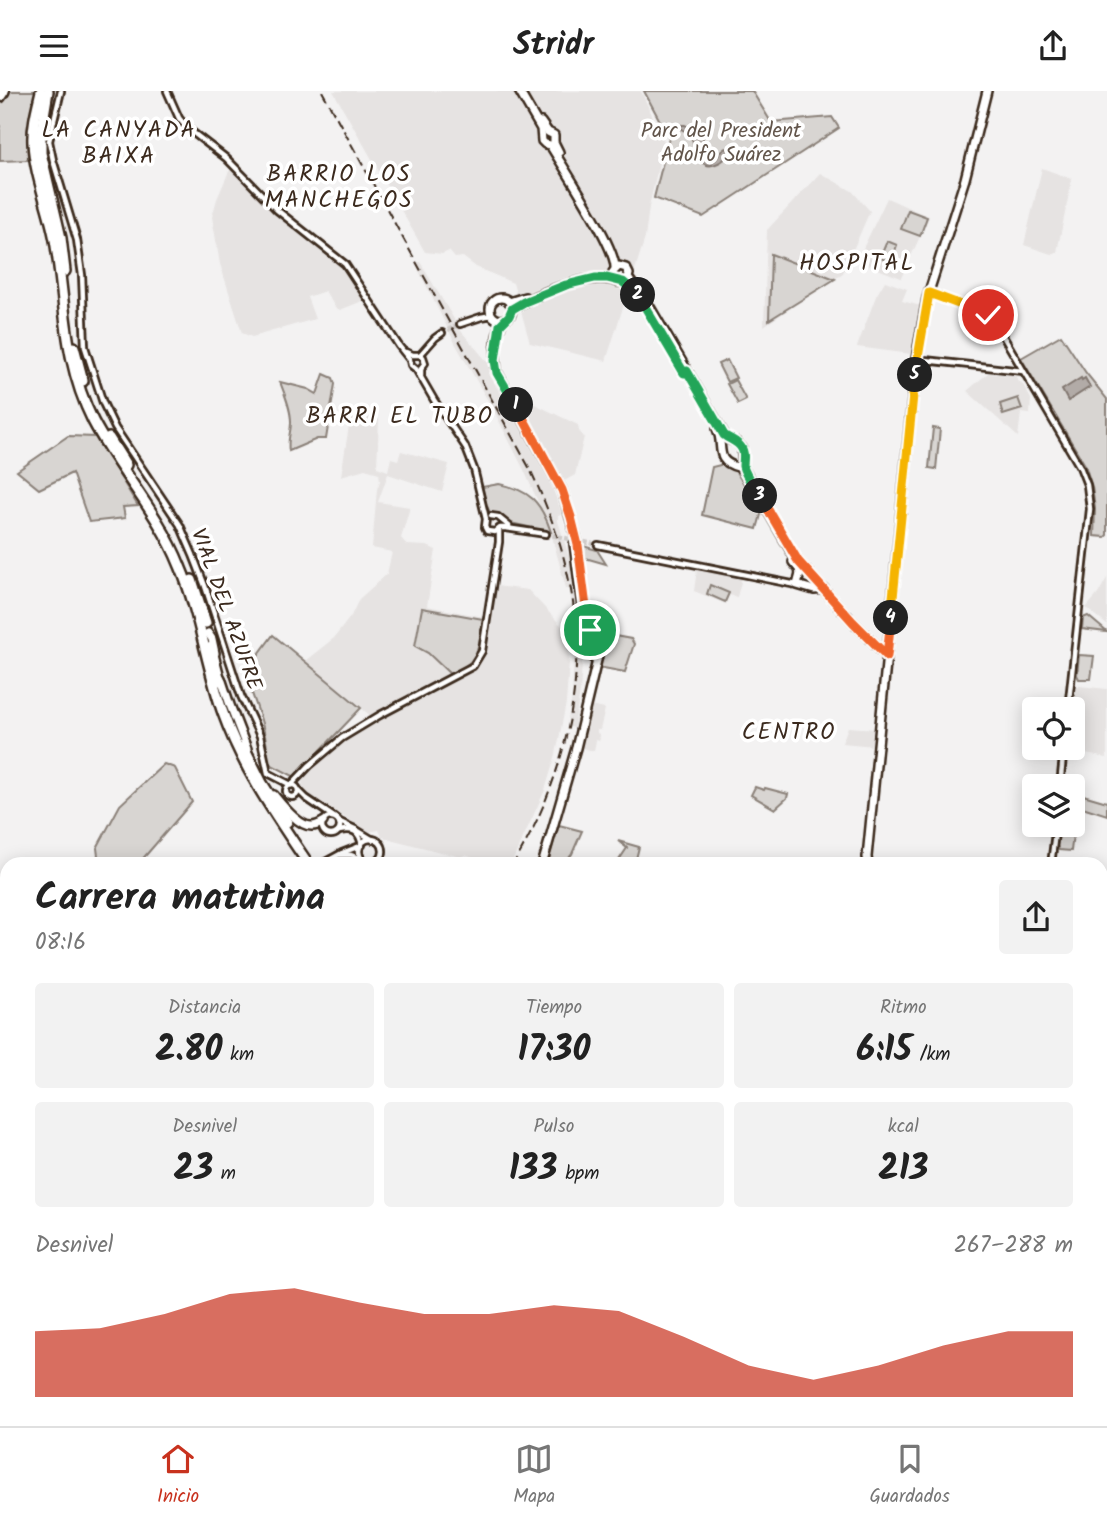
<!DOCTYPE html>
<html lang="es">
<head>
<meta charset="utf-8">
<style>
	:root { --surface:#fff; --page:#f2f2f2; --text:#222; --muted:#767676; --line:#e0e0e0; --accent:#c8321e }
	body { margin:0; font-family:Kalam,sans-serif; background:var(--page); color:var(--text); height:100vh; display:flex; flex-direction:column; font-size:26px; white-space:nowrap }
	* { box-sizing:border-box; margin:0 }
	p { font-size:23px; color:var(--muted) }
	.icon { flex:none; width:38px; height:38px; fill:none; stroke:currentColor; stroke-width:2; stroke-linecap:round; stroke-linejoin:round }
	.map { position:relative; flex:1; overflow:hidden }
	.panel { position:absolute; left:0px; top:766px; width:1108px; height:569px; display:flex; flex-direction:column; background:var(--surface); border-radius:21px 21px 0 0; box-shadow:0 4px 18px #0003 }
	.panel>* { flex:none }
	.tools { position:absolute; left:1022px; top:606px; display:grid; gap:14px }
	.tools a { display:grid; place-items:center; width:63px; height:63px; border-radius:7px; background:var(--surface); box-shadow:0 4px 18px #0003; font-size:35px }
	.pin { position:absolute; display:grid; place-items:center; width:60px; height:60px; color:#fff; margin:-30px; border:4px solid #fff; border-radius:50%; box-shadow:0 2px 7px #0007 }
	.km { position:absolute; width:35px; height:35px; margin:-18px; border-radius:50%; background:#222; color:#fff; font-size:19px; line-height:35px; text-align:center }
	.round { display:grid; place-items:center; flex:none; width:74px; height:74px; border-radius:7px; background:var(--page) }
	.headline { display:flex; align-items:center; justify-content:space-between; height:119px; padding:0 35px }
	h1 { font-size:38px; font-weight:700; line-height:52px }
	.figures { display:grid; grid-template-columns:repeat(3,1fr); gap:10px; height:119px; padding:7px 35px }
	.figures div { display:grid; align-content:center; border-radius:7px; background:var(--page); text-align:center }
	.figures b { font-size:35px; font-weight:700 }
	.figures small { font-size:19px; font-weight:400 }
	.figures p { font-size:19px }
	.chart { height:196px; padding:14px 35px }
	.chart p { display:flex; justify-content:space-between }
	.chart svg { width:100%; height:126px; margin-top:7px; fill:var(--accent); opacity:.7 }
	header { display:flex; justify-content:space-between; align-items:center; height:91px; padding:0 35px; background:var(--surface); font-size:32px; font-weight:700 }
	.tabs { display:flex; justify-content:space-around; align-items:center; height:98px; border-top:2px solid var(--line); background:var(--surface); font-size:19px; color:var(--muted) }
	.tabs a { display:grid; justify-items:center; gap:4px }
	.tabs .on { color:var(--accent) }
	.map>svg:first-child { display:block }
</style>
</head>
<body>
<header><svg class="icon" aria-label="menu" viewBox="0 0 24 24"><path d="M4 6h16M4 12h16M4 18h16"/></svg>Stridr<svg class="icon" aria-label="share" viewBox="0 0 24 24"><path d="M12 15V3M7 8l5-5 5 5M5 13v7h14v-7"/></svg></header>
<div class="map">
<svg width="1107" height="1335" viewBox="0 0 1107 1335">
	<rect width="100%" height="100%" fill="#f3f2f2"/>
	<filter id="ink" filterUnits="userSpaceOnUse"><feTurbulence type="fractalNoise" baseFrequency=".0143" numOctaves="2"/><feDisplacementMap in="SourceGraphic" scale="14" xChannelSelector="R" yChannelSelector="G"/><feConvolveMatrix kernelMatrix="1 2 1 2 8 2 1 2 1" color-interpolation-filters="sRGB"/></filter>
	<g filter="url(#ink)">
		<g fill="#e6e3e2">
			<polygon points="333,0 641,0 664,50 649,116 645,147 606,270 530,252 513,192 476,176 463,166 455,167 449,160 442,163 425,161"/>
			<polygon points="1042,77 1072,88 1057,161 1051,163 1024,154"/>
			<polygon points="235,78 277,121 343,175 365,209 340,219 335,216 325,200 307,206 315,228 252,246 242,242 220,173 212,126 217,108 229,80"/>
			<polygon points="820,82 852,100 870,120 843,182 764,235 767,139"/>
			<polygon points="887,107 929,126 901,187 857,170"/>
			<polygon points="420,171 461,240 490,274 491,280 489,282 544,377 563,423 558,425 558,430 573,479 583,559 580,601 574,637 567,635 572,605 574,564 572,512 569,497 566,497 550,438 524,379 495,322 455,252 420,182 416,172"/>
			<polygon points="885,190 907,198 902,210 921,215 913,260 911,263 857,256 876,205"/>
			<polygon points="988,282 1017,285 1018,290 1022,292 1031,308 1030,323 1021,322 1018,346 967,300"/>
			<polygon points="514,303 578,334 579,340 584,346 575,384 564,390"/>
			<polygon points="351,322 379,328 377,376 388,380 391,367 398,369 401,360 449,373 442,401 388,383 378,411 410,416 401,447 407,454 427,455 436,459 427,515 484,526 496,495 528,499 571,545 566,612 556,663 545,699 512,771 475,770 473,767 465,764 460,766 382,746 379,739 369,741 303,701 301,697 303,689 322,668 340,653 378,631 305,570 334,547 351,525 359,508 387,483 392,461 372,457 377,398 380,390 379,382 365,378 341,385"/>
			<polygon points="697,478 742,487 737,506 729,504 726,513 694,500"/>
			<polygon points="1107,487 1107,534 1086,517 1098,503"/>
			<polygon points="1079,595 1107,598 1107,667 1070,660 1069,657 1073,656 1073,621 1075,598"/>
			<polygon points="590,615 605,618 600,639 597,639 597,642 599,643 599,646 600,647 599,650 596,649 594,660 582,657 581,655"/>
			<polygon points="848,636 876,638 874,655 842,652"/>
			<polygon points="538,1328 921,1328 922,1335 540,1335"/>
			<polygon points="935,1328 1042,1328 1042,1335 936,1335"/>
		</g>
		<g fill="#d8d5d2" stroke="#8a8078" stroke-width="2">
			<polygon points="7,0 37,0 27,40 28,69 0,70 0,13"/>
			<polygon points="644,0 752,0 771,31 832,26 839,37 703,126 654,107 669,47"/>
			<polygon points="908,119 927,126 920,145 901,138"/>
			<polygon points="887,150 897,154 891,171 880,167"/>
			<polygon points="771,163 835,188 769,229"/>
			<polygon points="1061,244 1086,282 1107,308 1107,444 1105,446 1094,445 1095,418 1092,396 1085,374 1021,267"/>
			<polygon points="727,269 736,287 727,291 718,273"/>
			<path d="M324,283L333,287L335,293L326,348H317L289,360C287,349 291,341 291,331C291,318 285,304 280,291L308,298L317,303Z"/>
			<polygon points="735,289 746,309 738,313 727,293"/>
			<polygon points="1018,307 1022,318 1003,324 1000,313"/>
			<polygon points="933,337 940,338 936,378 929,377"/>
			<polygon points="68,345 96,346 138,415 123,416 125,427 89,431 72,382 39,398 17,380"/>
			<polygon points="724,373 734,378 762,420 757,438 702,424 712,376"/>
			<path d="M499,393C530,399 541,411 551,441L506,431L496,423L490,421L487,416L482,396Z"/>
			<polygon points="583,455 597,459 606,473 585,467"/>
			<polygon points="710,494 729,502 725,511 707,503"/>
			<path d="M422,517L483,528C479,555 479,573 450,583L428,562L415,555Z"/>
			<polygon points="1088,525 1107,541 1082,538 1083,527"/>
			<polygon points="604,543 631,548 634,553 625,581 598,576"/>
			<path d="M273,544L361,617L295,686L268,672C268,640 255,613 245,582Z"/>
			<polygon points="1079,564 1094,565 1091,588 1079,588 1077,584"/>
			<polygon points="164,673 175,677 192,711 140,771 123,773 99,773 97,757 120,714"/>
			<polygon points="755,696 764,699 765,697 788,703 787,707 775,718 751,704"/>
			<polygon points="1073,701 1107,711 1107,724 1073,713"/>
			<polygon points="559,734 582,740 572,763 564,773 547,773"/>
			<polygon points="1059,741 1073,743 1071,760 1059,759 1057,755"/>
			<polygon points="618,750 639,756 636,768 637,771 635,772 636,773 627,773 619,769 627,757"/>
			<polygon points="1101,801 1107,802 1107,889 1102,853 1101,840 1106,816 1101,814"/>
			<polygon points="7,842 7,910 0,910 0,875 4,873 0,865 0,848"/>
			<polygon points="7,948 7,1210 0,1216 0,954"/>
			<polygon points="1101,965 1107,965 1107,1112 1101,1109"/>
			<polygon points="1101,1129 1107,1130 1107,1213 1101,1211"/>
			<polygon points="7,1237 7,1328 511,1328 512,1335 0,1335 0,1242"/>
			<polygon points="1101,1242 1107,1244 1107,1335 1051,1335 1050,1328 1101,1328"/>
			<polygon points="558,1328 604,1328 602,1335 572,1335 567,1333 563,1335"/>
		</g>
		<g fill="#b2aba7" stroke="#827770" stroke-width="2">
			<polygon points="681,34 685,34 703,45 703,50 700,54 694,53 690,43 681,38"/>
			<path d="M726,57L729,60L727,66C720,72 709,79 701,70L704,66L712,70C718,68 719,59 726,57Z"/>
			<polygon points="1081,287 1082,289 1085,287 1090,296 1068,310 1062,299"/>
		</g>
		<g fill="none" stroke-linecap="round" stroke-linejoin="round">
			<g stroke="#cecac8" stroke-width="4.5" stroke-dasharray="4.5 2" stroke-linecap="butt">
				<polyline points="442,242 460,233"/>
				<polyline points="546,443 598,454"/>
			</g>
			<g stroke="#3b2a1e" stroke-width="10">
				<g id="minor">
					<polyline points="61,0 49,50 53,69 77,149 82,184 85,256 103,312 115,337 180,434 193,464 205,495 241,605 260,645 268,682 291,694"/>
					<polyline points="167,0 179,27 187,37 226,67 277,119 345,173 399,255 410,269 411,274 416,278 434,309 465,355 474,378 486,428 485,436 487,440 495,441 500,437 506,437 546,443"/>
					<polyline points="929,202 988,224 993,228 1080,376 1087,394 1090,418 1068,618"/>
					<polyline points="460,233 481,226 492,224"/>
					<polyline points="406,261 413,264 420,264 423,266 425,272 421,277 421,285"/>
					<polyline points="420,264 435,247 442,242"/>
					<polyline points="916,268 1023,280"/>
					<polyline points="491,425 498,426 509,435"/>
					<polyline points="598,454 797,494"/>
					<circle cx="292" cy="700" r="6"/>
					<polyline points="291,694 309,675 342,647 380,624 473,575 482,560 499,451 499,440"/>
					<polyline points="1060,695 1064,656"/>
					<polyline points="298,699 306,707 334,726"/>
					<circle cx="331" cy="735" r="9"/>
					<polyline points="340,731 355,738 373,749"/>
					<path d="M339,740C354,737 359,740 362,754"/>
					<circle cx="371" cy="760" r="12"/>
					<polyline points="340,764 351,764 362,768"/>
					<polyline points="320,774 342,762 360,755"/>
					<polyline points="1051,774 1056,733"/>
					<polyline points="0,910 7,910"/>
					<polyline points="0,916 7,912"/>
					<polyline points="0,921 7,927"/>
					<polyline points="0,965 7,960"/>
					<polyline points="917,1328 917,1335"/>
					<polyline points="607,1335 610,1328"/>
				</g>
			</g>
			<g stroke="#3b2a1e" stroke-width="12">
				<g id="major">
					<path d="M519,0L541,38L542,50L545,53L550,54C563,76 616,156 615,177"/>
					<polyline points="541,31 548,41 554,44 554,51 559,61"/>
					<polyline points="628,187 623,191 618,191 613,186 613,181 619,175 626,177 629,183 628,187 650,216 724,343 728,348 736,351 742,357 743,377 795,467 853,531 887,565"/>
					<circle cx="501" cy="218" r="11"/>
					<polyline points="509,211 525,206"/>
					<path d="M512,218C536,203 588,181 616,190"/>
					<path d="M505,228C494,241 495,266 497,281L562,399L576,446"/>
					<path d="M717,338C725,355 713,370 738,376L743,371"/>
					<polyline points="574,453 582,516 589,540"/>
					<polyline points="793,471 799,478 800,483"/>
					<polyline points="800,483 797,494 814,499 824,498"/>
					<circle cx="595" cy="545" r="7"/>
					<polyline points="208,542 212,548 215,562"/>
					<polyline points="591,551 594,568"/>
					<polyline points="221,587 230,614 247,658"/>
					<path d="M274,704C282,714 299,736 312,735C315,735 320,733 323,731"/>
					<polyline points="370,774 373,772"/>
					<polyline points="542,774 576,657 598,565 600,550"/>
					<polyline points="868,774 867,766 916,268 927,207 965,88 987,0"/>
					<polyline points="1101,1120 1107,1123"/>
					<polyline points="519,1328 521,1335"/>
					<polyline points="525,1328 526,1335"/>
					<polyline points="927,1328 928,1335"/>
				</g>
			</g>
			<g stroke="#3b2a1e" stroke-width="14">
				<g id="highway">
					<path d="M41,0C37,17 32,35 33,52C35,87 51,121 56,155C66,217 64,272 93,330C119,380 159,422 180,475C200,522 206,574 223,622C243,678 276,725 309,774"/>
					<polyline points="48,0 41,43 41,62 61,147 65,180"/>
					<polyline points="0,6 4,0"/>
					<polyline points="74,256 83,290"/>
					<polyline points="109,347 126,374"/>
					<polyline points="192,489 206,532"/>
					<polyline points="211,556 220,590"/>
					<polyline points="244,656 262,692 287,731"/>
				</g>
			</g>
			<use href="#minor" stroke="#fff" stroke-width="4.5"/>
			<use href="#major" stroke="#fff" stroke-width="7"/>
			<use href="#highway" stroke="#fff" stroke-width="9"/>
			<polyline stroke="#3b2a1e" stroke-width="2" points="923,1328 923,1335"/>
			<g stroke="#3b2a1e" stroke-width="2" stroke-dasharray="10 5" stroke-linecap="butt">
				<path d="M322,0L530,378C546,413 560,447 568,485C591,583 565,688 513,774"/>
				<polyline points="0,1231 7,1226"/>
			</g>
			<g stroke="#3b2a1e" stroke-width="12" stroke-linecap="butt">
				<polyline id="major-bridge" points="576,446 578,454"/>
			</g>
			<use href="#major-bridge" stroke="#fff" stroke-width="7"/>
		</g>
	</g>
	<g fill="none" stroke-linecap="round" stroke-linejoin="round" filter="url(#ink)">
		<g stroke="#fff" stroke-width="14">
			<polyline id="split-1" points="516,314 562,399 571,426 578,454 587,524 589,532 594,537 590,539"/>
		</g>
		<g stroke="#fff" stroke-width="14">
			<polyline id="split-2" points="516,314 497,282 495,269 500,234 509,225 512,218 524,211 566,194 595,187 607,187 623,191 638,204"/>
		</g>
		<g stroke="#fff" stroke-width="14">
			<path id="split-3" d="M638,204L684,282L687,280L724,344C730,349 738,350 742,358C745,363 743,369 743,375C745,385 755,396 760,405"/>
		</g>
		<g stroke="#fff" stroke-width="14">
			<polyline id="split-4" points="760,405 798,470 853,531 887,565 891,527"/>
		</g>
		<g stroke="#fff" stroke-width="14">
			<polyline id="split-5" points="891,527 915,284"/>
		</g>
		<g stroke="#fff" stroke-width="14">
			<polyline id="split-6" points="915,284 929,202 988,224"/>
		</g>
		<use href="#split-1" stroke="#f0652b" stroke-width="9"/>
		<use href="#split-2" stroke="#22a559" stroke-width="9"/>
		<use href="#split-3" stroke="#22a559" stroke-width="9"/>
		<use href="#split-4" stroke="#f0652b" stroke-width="9"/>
		<use href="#split-5" stroke="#f5b400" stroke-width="9"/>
		<use href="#split-6" stroke="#f5b400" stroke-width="9"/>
	</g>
	<g text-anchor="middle" stroke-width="7" stroke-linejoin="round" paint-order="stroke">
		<g font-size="21" fill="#62554b" stroke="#fff">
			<text x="721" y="46">Parc del President<tspan x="721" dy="24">Adolfo Suárez</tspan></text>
		</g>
		<g font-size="21" fill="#3b2a1e" stroke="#fff">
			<text transform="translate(227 518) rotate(70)" y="7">VIAL DEL AZUFRE</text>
		</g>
		<g font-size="23" letter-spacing="2" fill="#3b2a1e" stroke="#fff">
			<text x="119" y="46">LA CANYADA<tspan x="119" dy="26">BAIXA</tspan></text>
			<text x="339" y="90">BARRIO LOS<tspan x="339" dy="26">MANCHEGOS</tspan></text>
			<text x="857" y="179">HOSPITAL</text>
			<text x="400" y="332">BARRI EL TUBO</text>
			<text x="789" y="648">CENTRO</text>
		</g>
	</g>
</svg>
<div class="tools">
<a><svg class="icon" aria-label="locate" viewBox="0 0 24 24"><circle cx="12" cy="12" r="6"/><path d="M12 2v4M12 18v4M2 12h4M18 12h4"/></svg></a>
<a><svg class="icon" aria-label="layers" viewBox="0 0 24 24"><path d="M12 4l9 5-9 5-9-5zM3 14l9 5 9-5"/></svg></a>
</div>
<div class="pin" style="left:590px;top:539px;background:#1e9e55"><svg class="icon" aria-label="arrive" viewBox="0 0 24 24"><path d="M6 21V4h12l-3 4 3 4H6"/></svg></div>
<div class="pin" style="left:988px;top:224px;background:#d93025"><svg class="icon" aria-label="check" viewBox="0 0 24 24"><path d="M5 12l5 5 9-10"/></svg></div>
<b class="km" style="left:516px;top:314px">1</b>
<b class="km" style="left:638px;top:204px">2</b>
<b class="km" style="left:760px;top:405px">3</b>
<b class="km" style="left:891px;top:527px">4</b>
<b class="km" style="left:915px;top:284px">5</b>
<section class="panel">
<div class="headline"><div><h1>Carrera matutina</h1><p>08:16</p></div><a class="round"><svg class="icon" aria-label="share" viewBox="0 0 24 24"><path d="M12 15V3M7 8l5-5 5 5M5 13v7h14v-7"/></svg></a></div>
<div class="figures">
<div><p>Distancia</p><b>2.80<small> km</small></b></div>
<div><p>Tiempo</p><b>17:30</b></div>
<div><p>Ritmo</p><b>6:15<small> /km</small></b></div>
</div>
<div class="figures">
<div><p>Desnivel</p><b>23<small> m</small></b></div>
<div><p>Pulso</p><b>133<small> bpm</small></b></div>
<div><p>kcal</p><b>213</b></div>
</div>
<div class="chart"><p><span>Desnivel</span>267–288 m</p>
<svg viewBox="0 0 160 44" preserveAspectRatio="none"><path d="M0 44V21L10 20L20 15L30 8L40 6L50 11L60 15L70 15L80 12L90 14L100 23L110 33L120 38L130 33L140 26L150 21L160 21V44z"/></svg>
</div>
</section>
</div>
<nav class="tabs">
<a class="on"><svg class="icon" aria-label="home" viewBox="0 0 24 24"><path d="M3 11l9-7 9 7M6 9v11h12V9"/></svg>Inicio</a>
<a><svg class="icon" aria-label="map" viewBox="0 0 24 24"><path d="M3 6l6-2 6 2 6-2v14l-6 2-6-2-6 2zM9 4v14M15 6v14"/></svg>Mapa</a>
<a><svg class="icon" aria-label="saved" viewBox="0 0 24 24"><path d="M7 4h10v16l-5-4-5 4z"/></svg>Guardados</a>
</nav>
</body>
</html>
